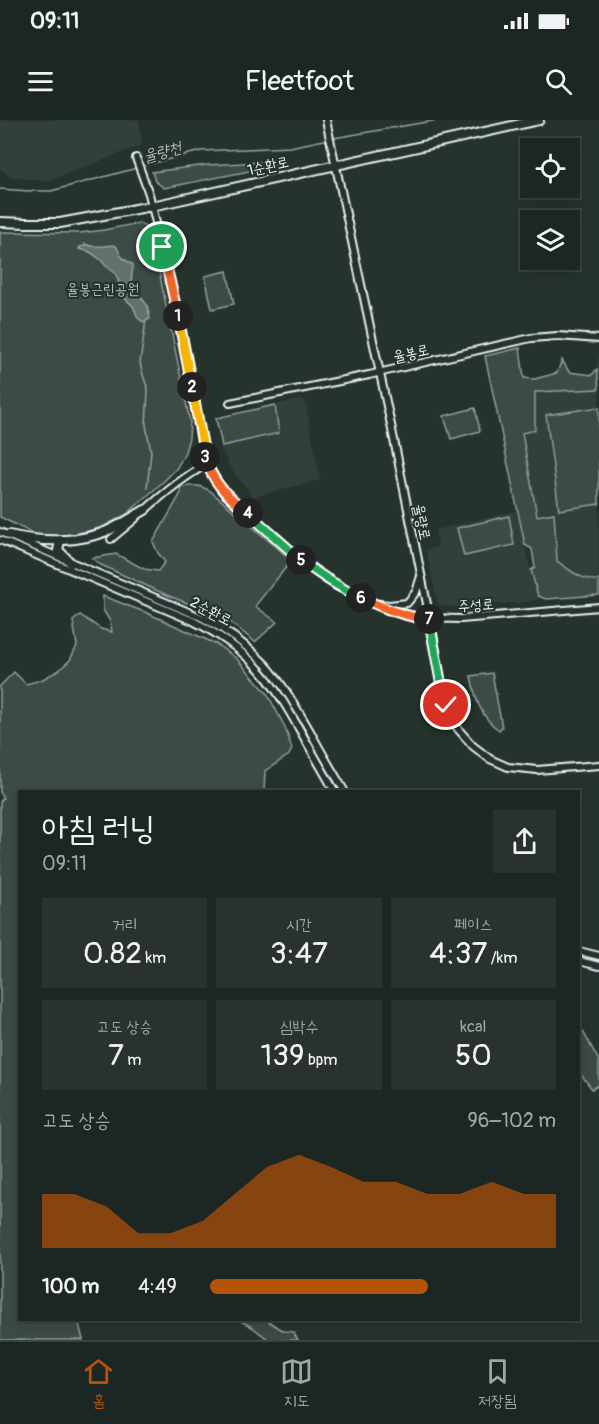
<!DOCTYPE html>
<html lang="ko">
<head>
<meta charset="utf-8">
<style>
	:root { --surface:#1c2622; --page:#29322f; --text:#f1f3f6; --muted:#a0a5a5; --line:#3a4340; --accent:#b45309 }
	body { margin:0; font-family:Pangolin,"Poor Story",sans-serif; background:var(--page); color:var(--text); height:100vh; display:flex; flex-direction:column; font-size:22px; white-space:nowrap }
	* { box-sizing:border-box; margin:0 }
	p { font-size:20px; color:var(--muted) }
	.icon { flex:none; width:33px; height:33px; fill:none; stroke:currentColor; stroke-width:2; stroke-linecap:round; stroke-linejoin:round }
	.map { position:relative; flex:1; overflow:hidden }
	.sheet { position:absolute; left:18px; top:670px; width:562px; height:531px; display:flex; flex-direction:column; background:var(--surface); border-radius:0px; box-shadow:0 3px 15px #0003,0 0 0 2px var(--line) }
	.sheet>* { flex:none }
	.controls { position:absolute; left:520px; top:18px; display:grid; gap:12px }
	.controls a { display:grid; place-items:center; width:60px; height:60px; border-radius:0px; background:var(--surface); box-shadow:0 3px 15px #0003,0 0 0 2px var(--line); font-size:30px }
	.pin { position:absolute; display:grid; place-items:center; width:51px; height:51px; color:#fff; margin:-26px; border:3px solid #fff; border-radius:50%; box-shadow:0 2px 6px #0007 }
	.km { position:absolute; width:30px; height:30px; margin:-15px; border-radius:50%; background:#222; color:#fff; font-size:16px; line-height:30px; text-align:center }
	.round { display:grid; place-items:center; flex:none; width:63px; height:63px; border-radius:0px; background:var(--page) }
	.headline { display:flex; align-items:center; justify-content:space-between; height:102px; padding:0 24px }
	h1 { font-size:33px; font-weight:600; line-height:45px }
	.metrics { display:grid; grid-template-columns:repeat(3,1fr); gap:9px; height:102px; padding:6px 24px }
	.metrics div { display:grid; align-content:center; border-radius:0px; background:var(--page); text-align:center }
	.metrics b { font-size:30px; font-weight:600 }
	.metrics small { font-size:16px; font-weight:400 }
	.metrics p { font-size:16px }
	.chart { height:168px; padding:12px 24px }
	.chart p { display:flex; justify-content:space-between }
	.chart svg { width:100%; height:108px; margin-top:6px; fill:var(--accent); opacity:.7 }
	ul { padding:0 24px; list-style:none; font-size:20px }
	li { display:grid; grid-template-columns:96px 72px 1fr; align-items:center; height:45px }
	li i { height:15px; border-radius:8px; background:var(--accent) }
	.status { display:flex; justify-content:space-between; align-items:center; height:42px; padding:0 30px; background:var(--surface); direction:ltr }
	.status svg { height:16px; fill:currentColor }
	header { display:flex; justify-content:space-between; align-items:center; height:78px; padding:0 24px; background:var(--surface); font-size:27px; font-weight:600 }
	.dock { display:flex; justify-content:space-around; align-items:center; height:84px; border-top:2px solid var(--line); background:var(--surface); font-size:16px; color:var(--muted) }
	.dock a { display:grid; justify-items:center; gap:3px }
	.dock .active { color:var(--accent) }
	.map>svg:first-child { display:block }
</style>
</head>
<body>
<div class="status"><b>09:11</b><svg viewBox="0 0 49 12"><path d="M0 12V9h3v3zM5 12V6h3v6zM10 12V3h3v9zM15 12V0h3v12zM26 1h20v11H26zM47 4h2v5h-2z"/></svg></div>
<header><svg class="icon" aria-label="menu" viewBox="0 0 24 24"><path d="M4 6h16M4 12h16M4 18h16"/></svg>Fleetfoot<svg class="icon" aria-label="search" viewBox="0 0 24 24"><circle cx="10" cy="10" r="6"/><path d="M15 15l6 6"/></svg></header>
<div class="map">
<svg width="599" height="1220" viewBox="0 0 599 1220">
	<rect width="100%" height="100%" fill="#26332d"/>
	<filter id="ink" filterUnits="userSpaceOnUse"><feTurbulence type="fractalNoise" baseFrequency=".0167" numOctaves="2"/><feDisplacementMap in="SourceGraphic" scale="12" xChannelSelector="R" yChannelSelector="G"/><feConvolveMatrix kernelMatrix="1 2 1 2 8 2 1 2 1" color-interpolation-filters="sRGB"/></filter>
	<g filter="url(#ink)">
		<g fill="#333f3a">
			<polygon points="0,0 139,0 142,25 48,61 11,57 0,49"/>
			<polygon points="599,233 599,475 546,479 500,311 501,305 524,258 535,259 557,253 562,240 569,252 592,255 597,249"/>
			<polygon points="302,279 305,281 320,360 253,377 229,346 222,330 215,298"/>
			<polygon points="516,391 538,479 519,483 446,487 438,484 426,430 438,426 435,410"/>
		</g>
		<g fill="#3e4b47" stroke="#939ea0" stroke-width="1.5">
			<polygon points="262,42 279,45 164,68 155,61 152,52 207,45"/>
			<polygon points="139,103 149,109 153,122 190,302 189,318 184,335 176,349 164,361 127,394 103,407 52,420 30,412 0,397 0,112 80,113 104,110"/>
			<polygon points="227,151 234,184 212,189 205,156"/>
			<path d="M520,228L524,258L535,259L557,253L562,240L569,252L592,255L597,249L599,269L535,272V310L522,313L537,396L554,393L557,441C569,450 584,462 599,460V475L546,479L538,476L531,450L535,448L532,429L525,425L485,236Z"/>
			<polygon points="275,285 279,313 222,326 216,298"/>
			<polygon points="599,287 599,384 559,390 546,295"/>
			<polygon points="475,288 480,311 451,319 444,296"/>
			<polygon points="189,366 199,366 209,370 281,431 291,441 255,486 277,502 255,522 224,497 169,476 101,445 92,438 116,434 144,449 158,451 165,442 158,433 153,422 181,373 180,368"/>
			<polygon points="509,396 514,425 464,436 457,408"/>
			<polygon points="103,476 147,493 216,524 236,538 267,573 285,607 292,629 289,635 265,651 264,672 20,672 20,1200 78,1200 83,1220 0,1220 0,682 3,678 0,672 0,566 14,552 26,564 41,560 58,551 70,540 77,526 73,501 80,495 101,509 112,512 110,501 103,490"/>
			<path d="M492,553L502,607L499,610C480,597 475,577 471,556Z"/>
			<polygon points="579,904 599,941 599,965 592,969 579,952"/>
			<polygon points="239,1200 266,1200 284,1211 293,1212 298,1220 269,1220 252,1207"/>
		</g>
		<path fill="#636f6d" stroke="#98a3a5" stroke-width="1.5" d="M85,124C97,130 112,123 116,126C117,127 120,134 120,135C123,139 128,142 133,145L131,163L147,185L150,199L143,202L138,198L133,186L120,174L118,159L115,153L105,145L101,140L90,132L79,129L80,127L85,126Z"/>
		<g fill="none" stroke-linecap="round" stroke-linejoin="round">
			<g stroke="#98a3a5" stroke-width="1.5">
				<polyline points="334,18 438,0"/>
				<polyline points="142,46 201,31 290,27 329,19"/>
				<polyline points="0,69 29,71 51,71 137,48"/>
				<polyline points="146,200 140,243 143,255 148,270 146,305 151,332 147,368"/>
			</g>
			<g stroke="#e8f1f8" stroke-width="10">
				<g id="minor">
					<polyline points="326,0 391,305 430,499 445,585 458,609 473,626 490,639 508,647 537,650 599,645"/>
					<polyline points="136,38 149,74 162,127 183,218 202,324 207,344 223,372 316,452 336,466 388,490 416,498 461,499 599,487"/>
					<polyline points="230,283 369,255 531,218 558,216 599,219"/>
					<path d="M143,392C163,374 183,357 207,344"/>
					<path d="M0,412L203,498C226,510 248,526 266,545C284,565 297,589 310,611C321,632 333,652 345,672"/>
					<polyline points="111,419 135,399"/>
					<path d="M0,420L193,501C217,513 238,527 257,547C275,566 288,589 301,612C312,632 324,652 335,672"/>
					<polyline points="379,484 390,485 407,483 416,472 421,456"/>
					<polyline points="579,831 599,836"/>
					<polyline points="579,841 599,846"/>
				</g>
			</g>
			<g stroke="#e8f1f8" stroke-width="12">
				<g id="major">
					<polyline points="0,102 26,103 60,103 152,86 539,0"/>
					<path d="M9,415C40,422 69,423 99,414C115,409 131,398 145,390"/>
					<polyline points="60,421 58,430 71,443"/>
				</g>
			</g>
			<use href="#minor" stroke="#26332d" stroke-width="6"/>
			<use href="#major" stroke="#26332d" stroke-width="8"/>
		</g>
	</g>
	<g fill="none" stroke-linecap="round" stroke-linejoin="round" filter="url(#ink)">
		<g stroke="#fff" stroke-width="12">
			<polyline id="split-1" points="162,127 178,196"/>
		</g>
		<g stroke="#fff" stroke-width="12">
			<polyline id="split-2" points="178,196 192,267"/>
		</g>
		<g stroke="#fff" stroke-width="12">
			<polyline id="split-3" points="192,267 205,337"/>
		</g>
		<g stroke="#fff" stroke-width="12">
			<path id="split-4" d="M205,337C212,363 228,376 248,393"/>
		</g>
		<g stroke="#fff" stroke-width="12">
			<polyline id="split-5" points="248,393 301,440"/>
		</g>
		<g stroke="#fff" stroke-width="12">
			<path id="split-6" d="M301,440C320,456 339,467 361,478"/>
		</g>
		<g stroke="#fff" stroke-width="12">
			<path id="split-7" d="M361,478C384,488 405,497 429,499"/>
		</g>
		<g stroke="#fff" stroke-width="12">
			<polyline id="split-8" points="429,499 442,569"/>
		</g>
		<g stroke="#fff" stroke-width="12">
			<polyline id="split-9" points="442,569 446,585"/>
		</g>
		<use href="#split-1" stroke="#f0652b" stroke-width="8"/>
		<use href="#split-2" stroke="#f5b400" stroke-width="8"/>
		<use href="#split-3" stroke="#f5b400" stroke-width="8"/>
		<use href="#split-4" stroke="#f0652b" stroke-width="8"/>
		<use href="#split-5" stroke="#22a559" stroke-width="8"/>
		<use href="#split-6" stroke="#22a559" stroke-width="8"/>
		<use href="#split-7" stroke="#f0652b" stroke-width="8"/>
		<use href="#split-8" stroke="#22a559" stroke-width="8"/>
		<use href="#split-9" stroke="#f5b400" stroke-width="8"/>
	</g>
	<g text-anchor="middle" stroke-width="4.5" stroke-linejoin="round" paint-order="stroke">
		<g font-size="15" fill="#e8f1f8" stroke="#26332d">
			<text transform="translate(268 46) rotate(-13)" y="5">1순환로</text>
			<text transform="translate(411 233) rotate(-13)" y="5">율봉로</text>
			<text transform="translate(422 402) rotate(78)" y="5">율량로</text>
			<text transform="translate(476 485) rotate(-4)" y="5">주성로</text>
			<text transform="translate(211 491) rotate(28)" y="5">2순환로</text>
		</g>
		<g font-size="15" fill="#b5bfc3" stroke="#26332d">
			<text x="103" y="174">율봉근린공원</text>
		</g>
		<g font-size="16" font-style="italic" fill="#b3bdc0" stroke="#26332d">
			<text transform="translate(162 31) rotate(-15)" y="6">율량천</text>
		</g>
	</g>
</svg>
<div class="controls">
<a><svg class="icon" aria-label="locate" viewBox="0 0 24 24"><circle cx="12" cy="12" r="6"/><path d="M12 2v4M12 18v4M2 12h4M18 12h4"/></svg></a>
<a><svg class="icon" aria-label="layers" viewBox="0 0 24 24"><path d="M12 4l9 5-9 5-9-5zM3 14l9 5 9-5"/></svg></a>
</div>
<div class="pin" style="left:162px;top:127px;background:#1e9e55"><svg class="icon" aria-label="arrive" viewBox="0 0 24 24"><path d="M6 21V4h12l-3 4 3 4H6"/></svg></div>
<div class="pin" style="left:446px;top:585px;background:#d93025"><svg class="icon" aria-label="check" viewBox="0 0 24 24"><path d="M5 12l5 5 9-10"/></svg></div>
<b class="km" style="left:178px;top:196px">1</b>
<b class="km" style="left:192px;top:267px">2</b>
<b class="km" style="left:205px;top:337px">3</b>
<b class="km" style="left:248px;top:393px">4</b>
<b class="km" style="left:301px;top:440px">5</b>
<b class="km" style="left:361px;top:478px">6</b>
<b class="km" style="left:429px;top:499px">7</b>
<section class="sheet">
<div class="headline"><div><h1>아침 러닝</h1><p>09:11</p></div><a class="round"><svg class="icon" aria-label="share" viewBox="0 0 24 24"><path d="M12 15V3M7 8l5-5 5 5M5 13v7h14v-7"/></svg></a></div>
<div class="metrics">
<div><p>거리</p><b>0.82<small> km</small></b></div>
<div><p>시간</p><b>3:47</b></div>
<div><p>페이스</p><b>4:37<small> /km</small></b></div>
</div>
<div class="metrics">
<div><p>고도 상승</p><b>7<small> m</small></b></div>
<div><p>심박수</p><b>139<small> bpm</small></b></div>
<div><p>kcal</p><b>50</b></div>
</div>
<div class="chart"><p><span>고도 상승</span>96–102 m</p>
<svg viewBox="0 0 160 44" preserveAspectRatio="none"><path d="M0 44V22L10 22L20 27L30 38L40 38L50 33L60 22L70 11L80 6L90 11L100 17L110 17L120 22L130 22L140 17L150 22L160 22V44z"/></svg>
</div>
<ul>
<li><b>100 m</b>4:49<i style="width:63%"></i></li>
</ul>
</section>
</div>
<nav class="dock">
<a class="active"><svg class="icon" aria-label="home" viewBox="0 0 24 24"><path d="M3 11l9-7 9 7M6 9v11h12V9"/></svg>홈</a>
<a><svg class="icon" aria-label="map" viewBox="0 0 24 24"><path d="M3 6l6-2 6 2 6-2v14l-6 2-6-2-6 2zM9 4v14M15 6v14"/></svg>지도</a>
<a><svg class="icon" aria-label="saved" viewBox="0 0 24 24"><path d="M7 4h10v16l-5-4-5 4z"/></svg>저장됨</a>
</nav>
</body>
</html>
